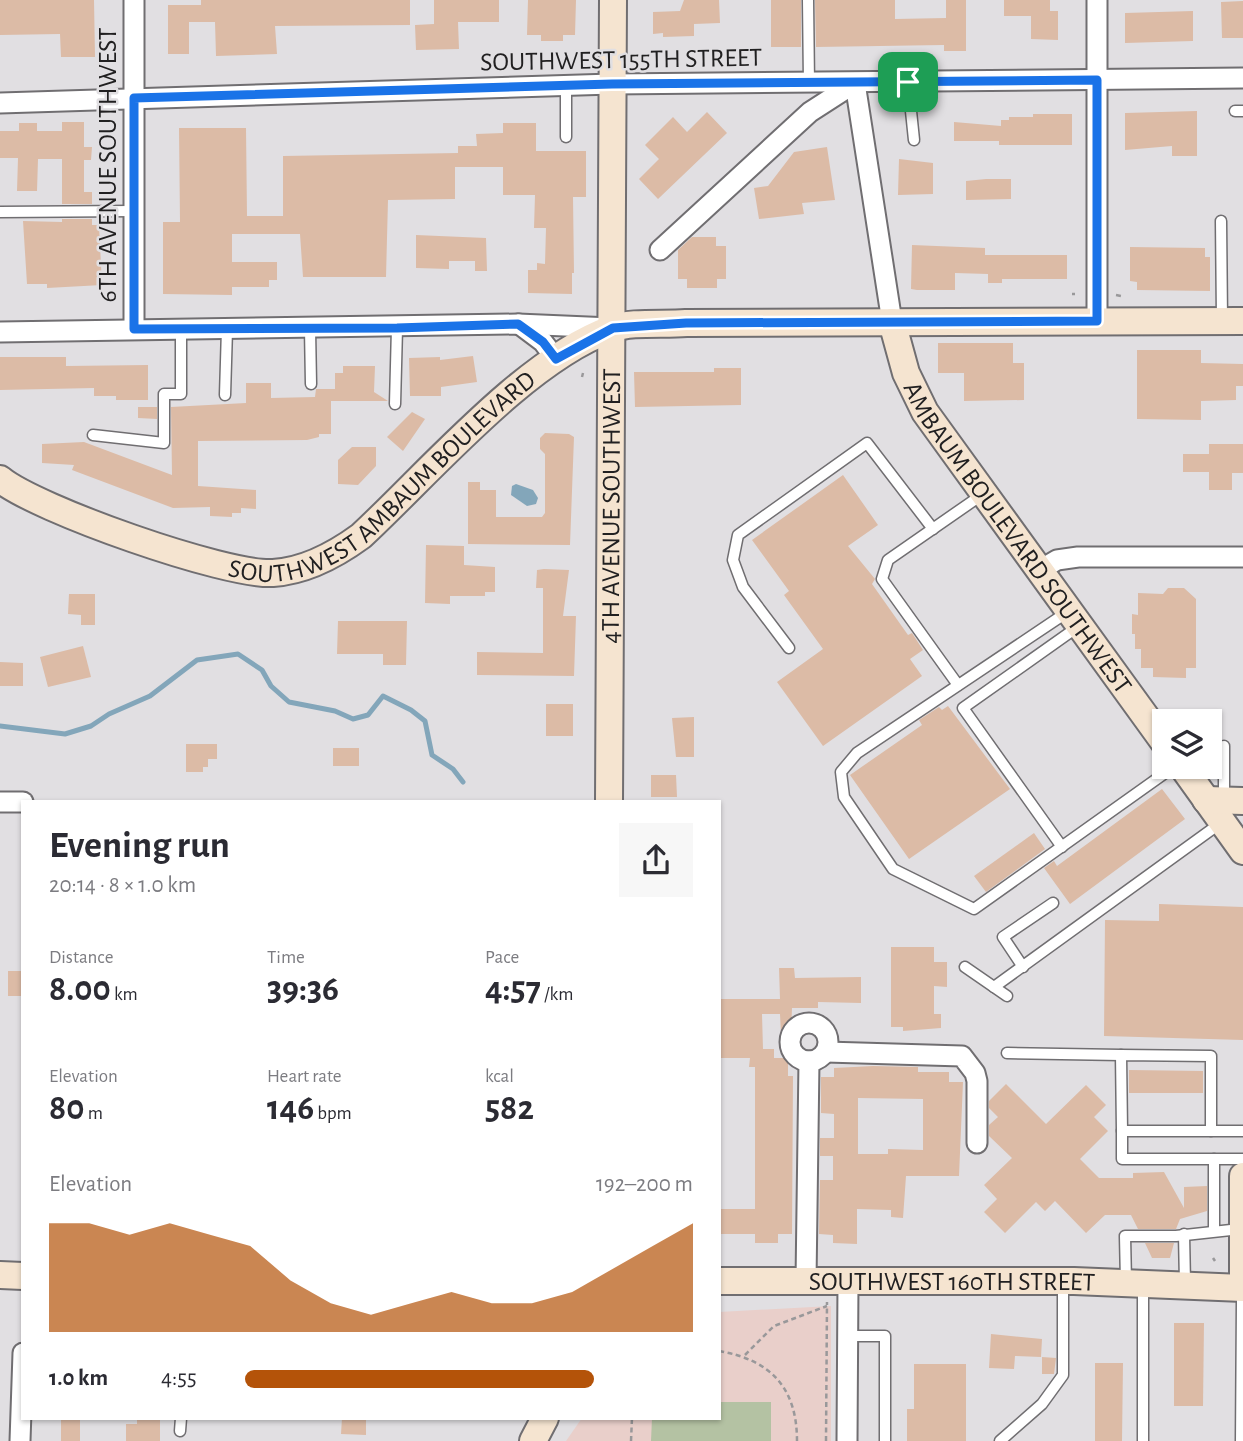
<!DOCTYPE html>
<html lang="en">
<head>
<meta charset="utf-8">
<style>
	:root { --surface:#fff; --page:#f7f7f7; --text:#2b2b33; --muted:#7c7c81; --accent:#b45309 }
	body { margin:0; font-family:"Alegreya Sans",sans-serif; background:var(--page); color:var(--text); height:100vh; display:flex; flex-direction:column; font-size:26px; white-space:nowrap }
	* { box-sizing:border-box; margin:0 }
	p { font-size:23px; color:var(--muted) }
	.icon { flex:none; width:38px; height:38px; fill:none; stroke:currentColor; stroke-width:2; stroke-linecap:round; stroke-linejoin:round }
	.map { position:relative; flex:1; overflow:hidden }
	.sheet { position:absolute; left:21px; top:800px; width:700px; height:620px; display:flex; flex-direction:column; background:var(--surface); border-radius:0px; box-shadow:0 2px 5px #0004 }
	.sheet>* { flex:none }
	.tools { position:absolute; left:1152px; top:709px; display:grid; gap:14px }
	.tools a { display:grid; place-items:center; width:70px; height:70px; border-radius:0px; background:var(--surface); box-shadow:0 2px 5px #0004; font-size:35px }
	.pin { position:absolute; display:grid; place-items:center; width:60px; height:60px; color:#fff; margin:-30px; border-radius:14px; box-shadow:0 4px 10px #0006 }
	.round { display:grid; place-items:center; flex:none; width:74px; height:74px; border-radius:0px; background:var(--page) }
	.summary { display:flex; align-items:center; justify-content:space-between; height:119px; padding:0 28px }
	h1 { font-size:38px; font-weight:700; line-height:52px }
	.stats { display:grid; grid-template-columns:repeat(3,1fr); gap:10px; height:119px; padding:7px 28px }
	.stats div { display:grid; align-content:center }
	.stats b { font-size:35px; font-weight:700 }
	.stats small { font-size:19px; font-weight:400 }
	.stats p { font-size:19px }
	.chart { height:196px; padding:14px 28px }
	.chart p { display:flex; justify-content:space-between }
	.chart svg { width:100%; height:126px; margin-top:7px; fill:var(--accent); opacity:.7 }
	ul { padding:0 28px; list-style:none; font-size:23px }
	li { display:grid; grid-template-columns:112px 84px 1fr; align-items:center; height:52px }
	li i { height:18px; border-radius:9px; background:var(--accent) }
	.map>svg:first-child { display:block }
</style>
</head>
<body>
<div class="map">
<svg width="1243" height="1441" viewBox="0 0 1243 1441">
	<rect width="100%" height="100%" fill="#e1dfe2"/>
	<polygon fill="#e9cfca" points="831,1306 831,1441 566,1441 582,1418 719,1418 719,1312"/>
	<polygon fill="#b4c2a3" points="719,1402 771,1402 771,1441 651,1441 652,1418 719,1418"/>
	<polygon fill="#83a6ba" points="516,484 533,490 538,498 536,504 527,506 511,495 512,486"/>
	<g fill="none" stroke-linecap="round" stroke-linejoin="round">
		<polyline stroke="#83a6ba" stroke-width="5" points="0,726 65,734 91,726 109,714 150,696 197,660 238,654 262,670 271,686 289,702 335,711 353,719 368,715 383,696 411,710 425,721 432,755 453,769 463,782"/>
	</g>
	<g fill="#dcbba6" fill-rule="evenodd">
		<polygon points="0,0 94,0 95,57 61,57 60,34 0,35"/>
		<polygon points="201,0 410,0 410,25 275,26 277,54 216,56 215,22 189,22 189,54 168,54 168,5 201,5"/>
		<polygon points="434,0 499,0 499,22 458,22 459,49 416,50 415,25 434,24"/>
		<polygon points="528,0 576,0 575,35 563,35 563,41 541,41 541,35 527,35"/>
		<polygon points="684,0 719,0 720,23 694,24 694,36 663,37 663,33 653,34 653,12 680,11"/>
		<rect x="771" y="0" width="30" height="47"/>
		<polygon points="815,0 895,0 895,19 946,18 946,0 966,0 966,51 944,51 944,45 816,47"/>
		<polygon points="1004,0 1050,0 1050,11 1058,11 1058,40 1031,39 1031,16 1004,16"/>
		<polygon points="1243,1 1243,38 1222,38 1221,2"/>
		<polygon points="1193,11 1193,41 1125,43 1125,13"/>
		<polygon points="1197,111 1197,156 1172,156 1172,146 1125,150 1125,113"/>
		<polygon points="707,112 727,133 658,199 639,179 659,159 645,145 673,117 687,132"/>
		<polygon points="1033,114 1072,114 1072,145 999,145 999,141 954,141 954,122 1001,126 1001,120 1009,120 1009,117 1033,117"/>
		<polygon points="62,122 84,122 84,147 92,147 91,160 84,160 84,192 92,192 92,204 62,204 62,159 38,159 37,191 17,191 18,158 0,158 0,131 19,131 19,123 37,123 37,131 62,131"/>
		<polygon points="503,123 536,123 536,151 586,151 586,197 573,197 574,273 572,273 572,294 528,293 528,270 537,270 537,263 545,264 546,228 534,228 535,195 503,195 503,167 455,167 455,199 388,200 386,277 303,277 300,234 232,234 232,262 277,262 277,280 269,280 269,287 232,287 232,295 163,294 163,222 180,222 179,128 246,128 247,216 283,216 283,156 458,153 458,146 477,146 476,134 503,133"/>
		<polygon points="827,147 835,200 802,203 804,214 759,219 754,188 768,186 794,152"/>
		<polygon points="899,159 933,163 933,194 898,195"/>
		<polygon points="986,179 1011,179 1011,199 966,200 966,181"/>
		<polygon points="62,219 92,219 92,225 99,225 102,285 47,288 47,284 27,284 23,221 62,222"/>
		<polygon points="416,235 486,238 487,271 475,271 475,261 449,261 449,269 416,268"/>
		<polygon points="692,237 716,237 716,246 726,246 726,279 717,279 717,288 687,288 687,279 678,279 678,250"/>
		<polygon points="912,245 985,248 985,255 1067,255 1067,279 1002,279 1002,283 988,283 988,274 955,273 955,290 917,290 911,289"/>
		<polygon points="1130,247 1205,248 1205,257 1210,257 1210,291 1137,290 1137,282 1130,281"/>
		<polygon points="938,343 1013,343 1013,363 1024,363 1024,400 964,401 964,373 938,373"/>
		<polygon points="1137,350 1201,350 1201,363 1243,364 1243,386 1236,386 1236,400 1201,401 1201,420 1137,419"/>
		<polygon points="473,356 477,382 441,387 441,396 410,396 409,358 440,357 440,360"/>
		<polygon points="0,357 66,357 66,366 148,365 148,400 116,400 116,396 94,396 94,388 0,390"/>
		<polygon points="343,366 375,366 374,392 388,401 331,401 331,434 319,434 319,437 307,440 198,441 198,486 256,490 256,509 241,508 241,513 232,513 232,517 210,516 210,507 173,508 72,470 74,465 42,463 42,444 84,442 172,475 171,407 246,403 246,383 271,383 271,398 315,397 316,389 335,389 335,373 343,373"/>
		<polygon points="714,368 741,368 741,405 635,407 634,372 714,372"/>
		<polygon points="138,407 157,407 157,419 138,418"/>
		<polygon points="412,412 425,419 403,451 387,437"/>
		<polygon points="545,433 569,434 574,437 570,545 468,544 468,482 480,482 480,490 496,490 496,517 542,517 545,513 545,454 540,449 540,438"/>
		<polygon points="1209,444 1243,444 1243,473 1232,473 1232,490 1209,490 1209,472 1183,472 1183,454 1209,454"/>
		<polygon points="352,447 376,447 376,466 358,485 338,484 338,460"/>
		<polygon points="843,475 878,525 848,546 875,579 872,584 908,635 912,633 923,650 910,659 922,676 823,746 777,682 823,649 784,595 789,591 752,540"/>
		<polygon points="426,545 464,546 464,565 495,567 495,592 485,592 485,596 450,596 450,604 425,603"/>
		<polygon points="544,569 569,570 563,616 576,616 574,676 477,675 477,652 543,653 543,588 536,588 537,570"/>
		<polygon points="1168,588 1184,588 1196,599 1196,668 1186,668 1186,678 1153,677 1153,668 1141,668 1141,649 1135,649 1135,634 1132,634 1132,614 1138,615 1138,593 1163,594"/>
		<polygon points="69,594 95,594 95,625 81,625 81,615 68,614"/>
		<polygon points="338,621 407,621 406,665 383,665 383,654 337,654"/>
		<polygon points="83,646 91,677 48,687 40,657"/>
		<polygon points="0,662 23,663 23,686 0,686"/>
		<rect x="546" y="704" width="27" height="32"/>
		<polygon points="948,706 1010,789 909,859 850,775 922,725 919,720 939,707 942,710"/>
		<polygon points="694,717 694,757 676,757 672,718"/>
		<polygon points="186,744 217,744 217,759 208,759 208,767 203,767 203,772 186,772"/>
		<rect x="333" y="748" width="26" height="18"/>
		<polygon points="651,775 676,775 677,797 651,797"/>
		<polygon points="1162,789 1185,819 1070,904 1044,868 1054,861 1057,866"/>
		<polygon points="1034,833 1045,849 986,892 974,876"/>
		<polygon points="1159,904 1243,907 1243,1040 1104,1036 1105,920 1159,921"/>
		<polygon points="891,947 934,947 934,962 947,962 947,987 934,986 934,1014 941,1014 941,1028 903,1031 903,1027 891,1027"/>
		<polygon points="779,968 794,968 795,978 861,977 861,1003 818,1002 818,1008 792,1008 791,1034 781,1034 780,1014 762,1014 763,1049 774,1049 774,1058 788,1058 788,1076 793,1076 792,1234 778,1234 778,1243 755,1243 755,1234 719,1234 719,1209 755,1209 755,1067 749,1067 750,1058 719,1058 719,999 780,999"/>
		<rect x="8" y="971" width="14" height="25"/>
		<path d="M873,1066L918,1067V1072H949V1082H963L959,1176H906L903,1218L891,1217V1210L857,1209V1244L833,1243V1235L819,1234L820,1180H833V1156H820V1138H834V1114L821,1113V1077H834V1068ZM858,1098L923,1099V1150L888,1149V1154H858Z"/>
		<polygon points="1129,1070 1203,1071 1203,1093 1129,1093"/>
		<polygon points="1006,1084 1046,1124 1086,1085 1106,1105 1094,1117 1108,1131 1080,1159 1099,1178 1133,1178 1133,1173 1164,1172 1184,1208 1184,1187 1207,1186 1207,1211 1180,1219 1176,1229 1138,1229 1131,1215 1105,1215 1086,1233 1055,1201 1045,1211 1036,1202 1005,1233 984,1212 997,1199 984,1185 1012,1158 989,1136 989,1125 998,1117 989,1108 989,1101"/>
		<polygon points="1145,1243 1174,1243 1170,1258 1152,1258"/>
		<polygon points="1174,1323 1204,1323 1203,1406 1174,1406"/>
		<polygon points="991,1334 1042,1339 1041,1357 1015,1356 1014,1369 989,1368"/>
		<polygon points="1042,1357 1056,1358 1054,1374 1042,1374"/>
		<polygon points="1095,1363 1123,1363 1122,1441 1095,1441"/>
		<polygon points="914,1364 966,1364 966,1441 907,1441 907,1409 914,1409"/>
		<rect x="61" y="1418" width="19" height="23"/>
		<polygon points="137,1418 160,1418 160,1441 126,1441 126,1424 137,1424"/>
		<polygon points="342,1418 366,1418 366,1435 341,1434"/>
	</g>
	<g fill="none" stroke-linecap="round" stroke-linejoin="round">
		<g stroke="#706e71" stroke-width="13">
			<g id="lane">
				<polyline points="808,0 809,83"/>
				<polyline points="908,82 914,140"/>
				<polyline points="1235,111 1243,111"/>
				<polyline points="566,137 566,86"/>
				<polyline points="0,212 134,211"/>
				<polyline points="1221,221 1222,319"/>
				<polyline points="310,329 311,384"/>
				<polyline points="225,395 227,329"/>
				<polyline points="395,404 397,328"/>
				<polyline points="93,435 164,443 164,394 181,394 181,329"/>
				<polyline points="1069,611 857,753 841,772 844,797 893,869 974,909 1175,766"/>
				<polyline points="789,648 743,587 733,560 738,535 867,443 933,529"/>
				<polyline points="958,685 882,579 888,560 983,494"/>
				<polyline points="1224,800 1224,746"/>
				<polyline points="1062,847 963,708 1079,626"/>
				<polyline points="965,967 1007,996"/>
				<polyline points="1023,967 1003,937 1053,903"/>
				<polyline points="994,987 1222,822"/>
				<polyline points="1007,1053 1121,1055"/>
				<polyline points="1122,1131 1121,1055 1211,1056 1211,1131"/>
				<polyline points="1243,1131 1122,1131 1122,1159 1243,1159"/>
				<polyline points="1214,1159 1214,1230"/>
				<polyline points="1184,1234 1185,1283"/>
				<polyline points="1126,1282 1125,1236 1176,1236 1240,1229"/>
				<polyline points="848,1336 885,1336 885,1441"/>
				<polyline points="180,1431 181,1418"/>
				<polyline points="1000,1441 1042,1404 1063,1375 1063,1282"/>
				<polyline points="1143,1441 1143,1284"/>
				<polyline points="1241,1441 1242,1300"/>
			</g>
		</g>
		<g stroke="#706e71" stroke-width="23">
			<g id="street">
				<polyline points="134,0 134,329"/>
				<polyline points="0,103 612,84 1243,78"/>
				<polyline points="660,250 810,112 855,83 892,322"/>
				<polyline points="1097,321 1097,0"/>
				<polyline points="519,324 543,342 556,359"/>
				<polyline points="0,332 518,324 611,328"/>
				<polyline points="1040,570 1057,560 1078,557 1243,557"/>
				<polyline points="0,802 23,802"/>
				<circle cx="809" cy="1042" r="19"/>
				<polyline points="826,1052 962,1056 975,1073 977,1081 977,1143"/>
				<polyline points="806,1281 809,1061"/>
				<polyline points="20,1441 23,1353"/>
				<polyline points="847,1441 848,1281"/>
			</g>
		</g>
		<g stroke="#706e71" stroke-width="30">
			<g id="secondary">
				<path id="s1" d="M892,322L906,373L925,412L1164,742"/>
				<path id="s2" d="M0,479C36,509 226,576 273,573C306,571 335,555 361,536C429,473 525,360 611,329C632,321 663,325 686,323L1243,321"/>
				<polyline points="1182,766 1243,851"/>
				<polyline points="1206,800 1243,801"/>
				<path id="s3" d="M609,802L613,0"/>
				<polyline points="0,1275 23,1276"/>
				<path id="s4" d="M719,1281H1074L1243,1288"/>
				<polyline points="1243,1288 1243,1176"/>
				<polyline points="533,1441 545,1418"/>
			</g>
		</g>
		<g stroke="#99989a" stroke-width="2.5" stroke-dasharray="5 3.5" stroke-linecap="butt">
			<polyline points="1072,294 1075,294"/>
			<polyline points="1116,295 1121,296"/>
			<polyline points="582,377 583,373"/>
			<polyline points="1213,1258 1215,1261"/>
			<path d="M719,1351C771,1360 797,1388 797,1441"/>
			<polyline points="745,1355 774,1326 827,1306"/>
			<polyline points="631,1441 632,1418"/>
			<polyline points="826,1441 827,1302"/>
		</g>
		<use href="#lane" stroke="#fff" stroke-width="10"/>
		<use href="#street" stroke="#fff" stroke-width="19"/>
		<use href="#secondary" stroke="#f5e4d0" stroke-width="26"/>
	</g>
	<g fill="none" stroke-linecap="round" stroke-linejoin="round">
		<g stroke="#fff" stroke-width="14">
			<polygon id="route" points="1097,80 1097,321 686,323 613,328 556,359 543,342 518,324 397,328 134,329 134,98 612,84"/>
		</g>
		<use href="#route" stroke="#1a73e8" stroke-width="9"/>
	</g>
	<g text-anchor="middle" stroke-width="5" stroke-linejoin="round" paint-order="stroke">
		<g font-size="26" fill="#212021" stroke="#e1dfe2">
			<text transform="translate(621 59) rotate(-1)" y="9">SOUTHWEST 155TH STREET</text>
			<text transform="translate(107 165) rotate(-90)" y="9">6TH AVENUE SOUTHWEST</text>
			<text dy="9" stroke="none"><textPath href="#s2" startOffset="434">SOUTHWEST AMBAUM BOULEVARD</textPath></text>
			<text dy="9" stroke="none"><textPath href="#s3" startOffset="296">4TH AVENUE SOUTHWEST</textPath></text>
			<text dy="9" stroke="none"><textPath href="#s1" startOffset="252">AMBAUM BOULEVARD SOUTHWEST</textPath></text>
			<text dy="9" stroke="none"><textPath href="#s4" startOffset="233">SOUTHWEST 160TH STREET</textPath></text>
		</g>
	</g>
</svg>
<div class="tools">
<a><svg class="icon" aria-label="layers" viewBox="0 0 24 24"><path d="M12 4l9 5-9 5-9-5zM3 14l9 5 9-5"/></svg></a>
</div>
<div class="pin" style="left:908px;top:82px;background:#1e9e55"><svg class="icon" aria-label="arrive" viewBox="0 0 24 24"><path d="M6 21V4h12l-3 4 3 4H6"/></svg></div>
<section class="sheet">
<div class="summary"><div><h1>Evening run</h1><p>20:14 · 8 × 1.0 km</p></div><a class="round"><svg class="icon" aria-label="share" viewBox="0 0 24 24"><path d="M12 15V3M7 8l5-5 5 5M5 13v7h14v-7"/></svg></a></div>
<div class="stats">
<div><p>Distance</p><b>8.00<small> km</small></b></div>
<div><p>Time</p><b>39:36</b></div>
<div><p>Pace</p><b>4:57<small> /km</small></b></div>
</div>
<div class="stats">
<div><p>Elevation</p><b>80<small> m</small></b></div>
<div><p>Heart rate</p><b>146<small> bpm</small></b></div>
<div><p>kcal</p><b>582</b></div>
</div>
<div class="chart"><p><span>Elevation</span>192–200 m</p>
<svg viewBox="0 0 160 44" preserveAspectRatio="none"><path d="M0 44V6L10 6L20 10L30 6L40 10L50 14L60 26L70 34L80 38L90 34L100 30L110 34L120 34L130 30L140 22L150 14L160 6V44z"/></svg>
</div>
<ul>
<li><b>1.0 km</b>4:55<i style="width:78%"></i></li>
</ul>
</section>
</div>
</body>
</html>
